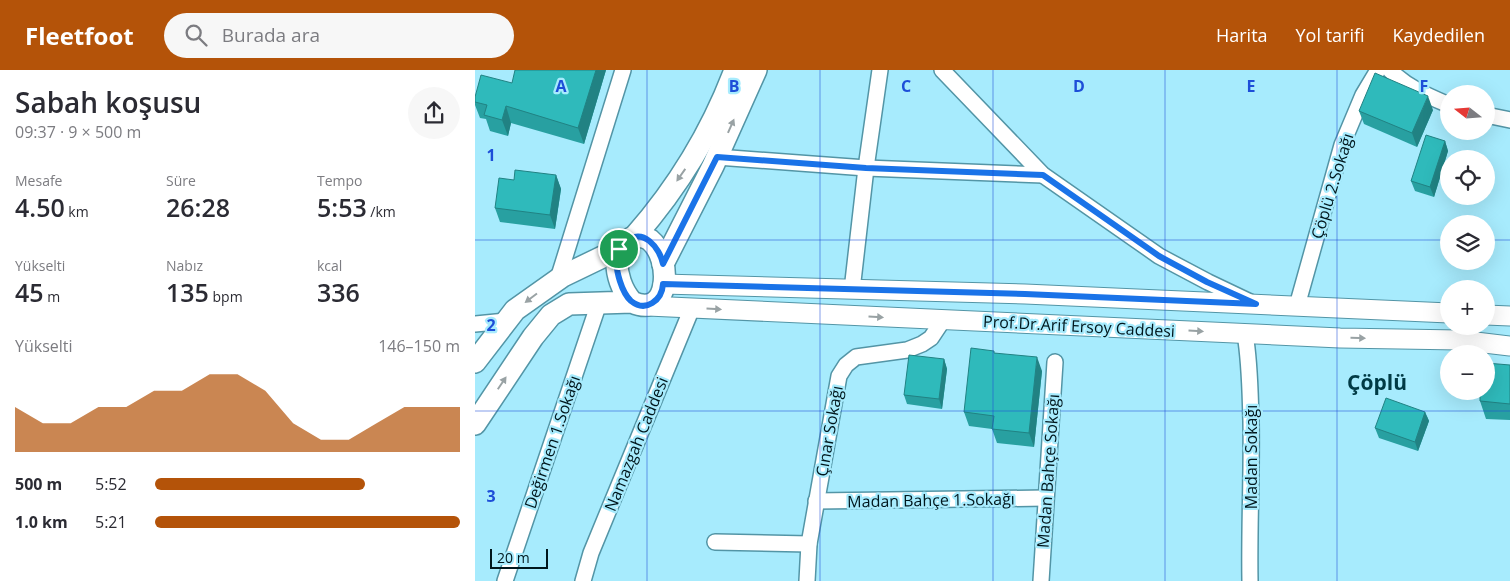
<!DOCTYPE html>
<html lang="tr">
<head>
<meta charset="utf-8">
<style>
	:root { --surface:#fff; --page:#f7f7f7; --text:#2b2b33; --muted:#7c7c81; --accent:#b45309 }
	body { margin:0; font-family:"Open Sans",sans-serif; background:var(--page); color:var(--text); height:100vh; display:flex; flex-direction:column; font-size:19px; white-space:nowrap }
	* { box-sizing:border-box; margin:0 }
	p { font-size:16px; color:var(--muted) }
	.icon { flex:none; width:28px; height:28px; fill:none; stroke:currentColor; stroke-width:2; stroke-linecap:round; stroke-linejoin:round }
	.map { position:relative; flex:1; overflow:hidden }
	.details { display:flex; flex-direction:column; background:var(--surface); width:475px }
	.details>* { flex:none }
	.needle { width:32px; rotate:287deg }
	.tools { position:absolute; left:965px; top:15px; display:grid; gap:10px }
	.tools a { display:grid; place-items:center; width:55px; height:55px; border-radius:50%; background:var(--surface); box-shadow:0 5px 20px #0002; font-size:25px }
	.scale { position:absolute; left:15px; bottom:12px; width:58px; box-sizing:border-box; padding-left:5px; border:2px solid #00161c; border-top:0; font-size:14px; line-height:18px; white-space:nowrap; color:#00161c; -webkit-text-stroke:4px #a7ebfd; paint-order:stroke }
	.pin { position:absolute; display:grid; place-items:center; width:42px; height:42px; color:#fff; margin:-21px; border:2px solid #fff; border-radius:50%; box-shadow:0 1px 5px #0007 }
	.round { display:grid; place-items:center; flex:none; width:52px; height:52px; border-radius:26px; background:var(--page) }
	.overview { display:flex; align-items:center; justify-content:space-between; height:85px; padding:0 15px }
	h1 { font-size:28px; font-weight:600; line-height:38px }
	.stats { display:grid; grid-template-columns:repeat(3,1fr); gap:8px; height:85px; padding:5px 15px }
	.stats div { display:grid; align-content:center }
	.stats b { font-size:25px; font-weight:600 }
	.stats small { font-size:14px; font-weight:400 }
	.stats p { font-size:14px }
	.chart { height:140px; padding:10px 15px }
	.chart p { display:flex; justify-content:space-between }
	.chart svg { width:100%; height:90px; margin-top:5px; fill:var(--accent); opacity:.7 }
	ul { padding:0 15px; list-style:none; font-size:16px }
	li { display:grid; grid-template-columns:80px 60px 1fr; align-items:center; height:38px }
	li i { height:12px; border-radius:6px; background:var(--accent) }
	header { display:flex; align-items:center; gap:30px; box-sizing:border-box; height:70px; padding:0 25px; background:var(--accent); color:#fff }
	header strong { font-size:24px }
	nav { display:flex; gap:28px; margin-inline-start:auto; font-size:18px }
	.search { width:350px; height:45px; background:var(--page); display:flex; align-items:center; gap:12px; box-sizing:border-box; padding:0 18px; border-radius:28px; color:var(--muted); font-size:19px }
	main { display:flex; flex:1; min-height:0 }
	.map>svg:first-child { display:block }
</style>
</head>
<body>
<header>
<strong>Fleetfoot</strong>
<div class="search"><svg class="icon" aria-label="search" viewBox="0 0 24 24"><circle cx="10" cy="10" r="6"/><path d="M15 15l6 6"/></svg>Burada ara</div>
<nav><a>Harita</a><a>Yol tarifi</a><a>Kaydedilen</a></nav>
</header>
<main>
<section class="details">
<div class="overview"><div><h1>Sabah koşusu</h1><p>09:37 · 9 × 500 m</p></div><a class="round"><svg class="icon" aria-label="share" viewBox="0 0 24 24"><path d="M12 15V3M7 8l5-5 5 5M5 13v7h14v-7"/></svg></a></div>
<div class="stats">
<div><p>Mesafe</p><b>4.50<small> km</small></b></div>
<div><p>Süre</p><b>26:28</b></div>
<div><p>Tempo</p><b>5:53<small> /km</small></b></div>
</div>
<div class="stats">
<div><p>Yükselti</p><b>45<small> m</small></b></div>
<div><p>Nabız</p><b>135<small> bpm</small></b></div>
<div><p>kcal</p><b>336</b></div>
</div>
<div class="chart"><p><span>Yükselti</span>146–150 m</p>
<svg viewBox="0 0 160 44" preserveAspectRatio="none"><path d="M0 44V22L10 30L20 30L30 22L40 22L50 14L60 14L70 6L80 6L90 14L100 30L110 38L120 38L130 30L140 22L150 22L160 22V44z"/></svg>
</div>
<ul>
<li><b>500 m</b>5:52<i style="width:69%"></i></li>
<li><b>1.0 km</b>5:21<i style="width:100%"></i></li>
</ul>
</section>
<div class="map">
<svg width="1035" height="511" viewBox="0 0 1035 511">
	<rect width="100%" height="100%" fill="#a7ebfd"/>
	<g fill="none" stroke-linecap="round" stroke-linejoin="round">
		<g stroke="#5395a6" stroke-width="18">
			<g id="minor">
				<polyline points="467,0 568,105 684,186 733,212 775,232"/>
				<path d="M915,0C931,17 953,26 974,35"/>
				<polyline points="1011,45 1035,50"/>
				<polyline points="242,87 391,98 568,105"/>
				<polyline points="83,209 148,0"/>
				<polyline points="377,220 391,98 405,0"/>
				<polyline points="822,236 867,75 888,25 903,0"/>
				<polyline points="0,254 31,251"/>
				<path d="M770,264C775,293 775,322 776,351C777,404 774,458 775,511"/>
				<polyline points="341,431 571,428"/>
				<polyline points="240,472 334,474"/>
				<polyline points="30,511 124,233"/>
				<polyline points="108,511 116,483 217,238"/>
				<polyline points="332,511 334,474 364,306 371,295 381,287 432,280 447,274 456,268 468,250"/>
				<polyline points="566,511 580,292"/>
			</g>
		</g>
		<g stroke="#5395a6" stroke-width="21">
			<g id="tertiary">
				<polyline points="188,214 550,224 974,243"/>
				<polyline points="173,236 865,268 984,270 1035,276"/>
				<polyline points="1011,245 1035,246"/>
			</g>
		</g>
		<g stroke="#5395a6" stroke-width="24">
			<g id="secondary">
				<path d="M160,166C203,117 237,61 260,0"/>
				<polyline points="188,194 238,96 281,0"/>
				<polyline points="0,292 40,240 88,206 144,179"/>
				<path d="M0,354L58,267L76,245L94,234L157,232C196,250 197,188 175,170C160,160 143,173 142,189C141,204 147,221 157,232"/>
			</g>
		</g>
		<use href="#minor" stroke="#fff" stroke-width="15"/>
		<use href="#tertiary" stroke="#fff" stroke-width="19"/>
		<use href="#secondary" stroke="#fff" stroke-width="21"/>
	</g>
	<g fill="#28a0a1">
		<polygon points="131,0 109,74 36,53 33,66 15,61 11,49 5,48 0,35 0,27 37,13"/>
		<polygon points="958,40 942,77 889,54 884,41"/>
		<polygon points="970,71 973,81 959,127 940,121 936,111"/>
		<polygon points="81,105 86,119 80,159 25,152 20,138 39,110"/>
		<polygon points="520,283 567,301 559,377 522,373 517,359 494,356 489,342"/>
		<polygon points="469,289 472,299 467,339 432,334 429,325"/>
		<polygon points="1035,295 1035,350 1011,349 1005,331"/>
		<polygon points="950,342 954,351 943,381 904,368 900,358"/>
	</g>
	<g fill="#218283">
		<polygon points="121,0 131,0 109,74 103,58"/>
		<polygon points="953,26 958,40 942,77 937,63"/>
		<polygon points="31,36 36,53 33,66 27,50"/>
		<polygon points="970,71 973,81 959,127 955,117"/>
		<polygon points="81,105 86,119 80,159 75,145"/>
		<polygon points="562,287 567,301 559,377 554,363"/>
		<polygon points="469,289 472,299 467,339 464,329"/>
		<polygon points="950,342 954,351 943,381 940,372"/>
	</g>
	<g fill="#2fbabb" stroke="#218283">
		<polygon points="40,0 121,0 103,58 31,36 27,50 9,45 12,35 0,32 0,27 6,5 37,13"/>
		<polygon points="900,3 953,26 937,63 884,41"/>
		<polygon points="951,65 970,71 955,117 936,111"/>
		<polygon points="40,100 81,105 75,145 20,138 24,108 39,110"/>
		<polygon points="496,278 519,281 519,283 562,287 554,363 517,359 519,346 489,342"/>
		<polygon points="434,285 469,289 464,329 429,325"/>
		<polygon points="1011,293 1035,295 1035,334 1005,331 1005,321 1011,321"/>
		<polygon points="911,328 950,342 940,372 900,358"/>
	</g>
	<defs><path id="oneway-solid" d="M-6-.8H1V-3.2L6.5 0L1 3.2V.8H-6Z" transform="scale(1.25)"/></defs>
	<g fill="#99a2a4">
		<use href="#oneway-solid" transform="translate(256 56) rotate(-66)"/>
		<use href="#oneway-solid" transform="translate(206 105) rotate(125)"/>
		<use href="#oneway-solid" transform="translate(56 228) rotate(143)"/>
		<use href="#oneway-solid" transform="translate(239 239) rotate(3)"/>
		<use href="#oneway-solid" transform="translate(401 247) rotate(3)"/>
		<use href="#oneway-solid" transform="translate(721 261) rotate(3)"/>
		<use href="#oneway-solid" transform="translate(883 268) rotate(1)"/>
		<use href="#oneway-solid" transform="translate(27 313) rotate(-56)"/>
	</g>
	<g fill="none" stroke-linecap="round" stroke-linejoin="round">
		<g stroke="#fff" stroke-width="10">
			<path id="route" d="M242,87L391,98L568,105L684,186L732,212L781,234L550,224L188,214C187,230 171,243 156,231C147,223 140,200 142,188C142,182 146,176 151,172C167,156 185,178 188,194Z"/>
		</g>
		<use href="#route" stroke="#1a73e8" stroke-width="6"/>
	</g>
	<path fill="none" stroke="#1d4ed8" stroke-width="1" stroke-opacity="0.55" d="M172,0V511M345,0V511M518,0V511M690,0V511M862,0V511M0,170H974M1011,170H1035M0,341H1035"/>
	<g text-anchor="middle" stroke-width="4.5" stroke-linejoin="round" paint-order="stroke">
		<g font-size="16" fill="#00161c" stroke="#a7ebfd">
			<text transform="translate(857 116) rotate(-73)" y="6">Çöplü 2.Sokağı</text>
			<text transform="translate(604 256) rotate(3)" y="6">Prof.Dr.Arif Ersoy Caddesi</text>
			<text transform="translate(354 361) rotate(-80)" y="6">Çınar Sokağı</text>
			<text transform="translate(77 372) rotate(-71)" y="6">Değirmen 1.Sokağı</text>
			<text transform="translate(161 374) rotate(-68)" y="6">Namazgah Caddesi</text>
			<text transform="translate(776 387) rotate(-90)" y="6">Madan Sokağı</text>
			<text transform="translate(573 401) rotate(-86)" y="6">Madan Bahçe Sokağı</text>
			<text transform="translate(456 430) rotate(-1)" y="6">Madan Bahçe 1.Sokağı</text>
		</g>
		<g font-size="21" font-weight="bold" fill="#003a45" stroke="#a7ebfd">
			<text x="902" y="320">Çöplü</text>
		</g>
	</g>
	<g font-size="16" text-anchor="middle" font-weight="bold" fill="#1d4ed8" stroke="#a7ebfd" stroke-width="4.5" stroke-linejoin="round" paint-order="stroke">
		<text x="86" y="22">A</text>
		<text x="259" y="22">B</text>
		<text x="431" y="22">C</text>
		<text x="604" y="22">D</text>
		<text x="776" y="22">E</text>
		<text x="949" y="22">F</text>
		<text x="16" y="91">1</text>
		<text x="16" y="261">2</text>
		<text x="16" y="432">3</text>
	</g>
</svg>
<div class="tools">
<a><svg class="needle" viewBox="-14 -14 28 28"><path d="M0-13l5 13h-10z" fill="#e53935"/><path d="M0 13l5-13h-10z" fill="#7c7c81"/></svg></a>
<a><svg class="icon" aria-label="locate" viewBox="0 0 24 24"><circle cx="12" cy="12" r="6"/><path d="M12 2v4M12 18v4M2 12h4M18 12h4"/></svg></a>
<a><svg class="icon" aria-label="layers" viewBox="0 0 24 24"><path d="M12 4l9 5-9 5-9-5zM3 14l9 5 9-5"/></svg></a>
<a>+</a>
<a>−</a>
</div>
<div class="scale">20 m</div>
<div class="pin" style="left:144px;top:179px;background:#1e9e55"><svg class="icon" aria-label="arrive" viewBox="0 0 24 24"><path d="M6 21V4h12l-3 4 3 4H6"/></svg></div>
</div>
</main>
</body>
</html>
